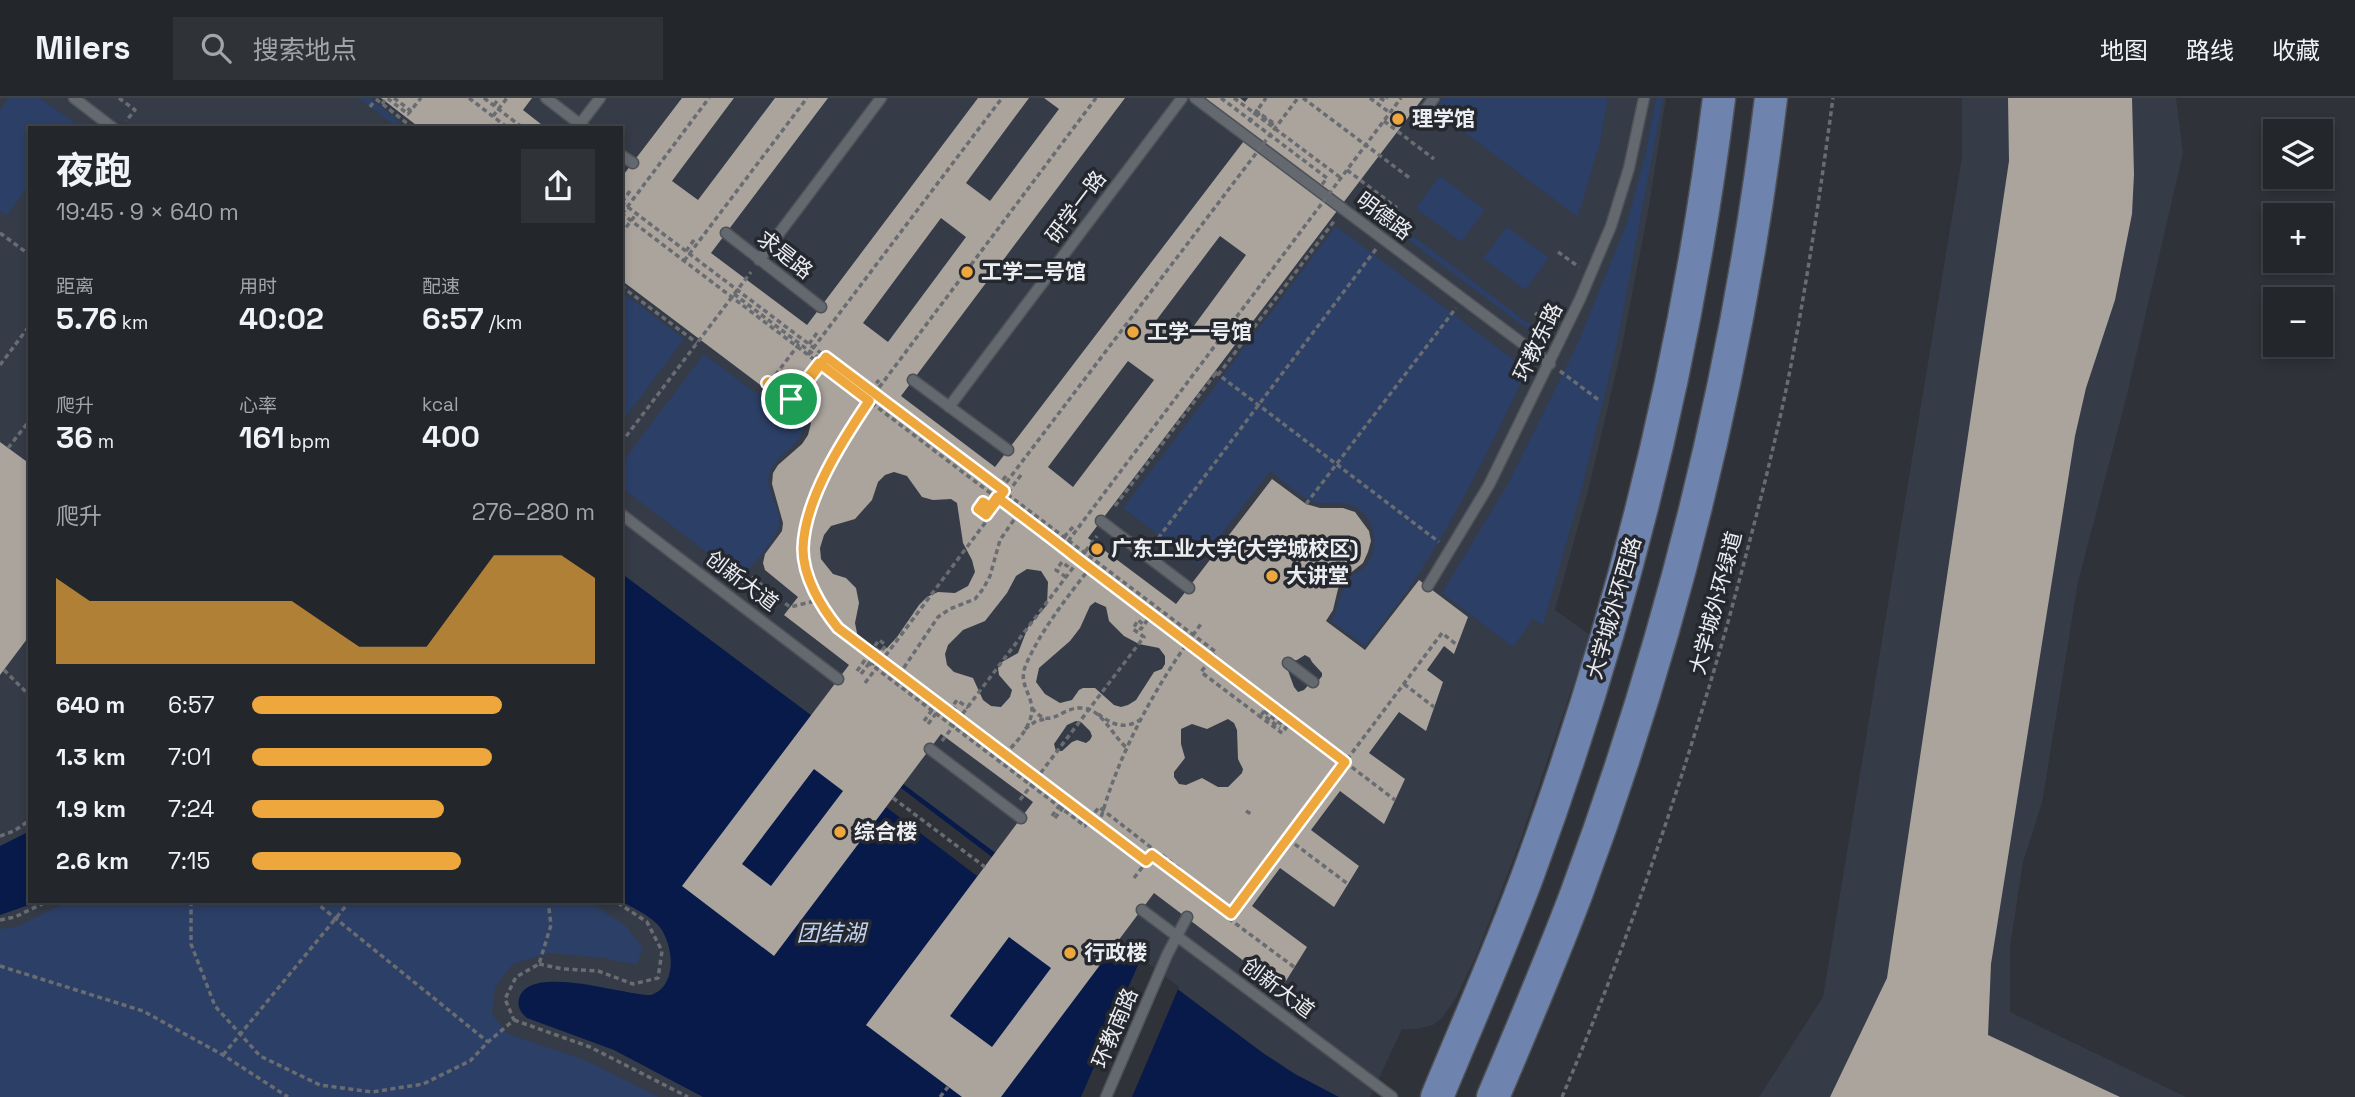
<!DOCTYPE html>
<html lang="zh">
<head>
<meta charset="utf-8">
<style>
	:root { --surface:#23262a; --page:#2f3236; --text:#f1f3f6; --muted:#a3a5a8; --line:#404347; --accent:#eea73d }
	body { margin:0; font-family:"Space Grotesk","Noto Sans SC",sans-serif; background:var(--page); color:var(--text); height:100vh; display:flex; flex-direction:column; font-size:26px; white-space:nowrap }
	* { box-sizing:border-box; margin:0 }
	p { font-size:23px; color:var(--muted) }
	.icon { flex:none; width:38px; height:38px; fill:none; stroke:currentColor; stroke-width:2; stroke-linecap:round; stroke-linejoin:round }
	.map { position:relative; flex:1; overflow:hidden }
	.sheet { position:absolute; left:28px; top:28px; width:595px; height:777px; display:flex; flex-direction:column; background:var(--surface); border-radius:0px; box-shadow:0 4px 10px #0003,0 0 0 2px var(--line) }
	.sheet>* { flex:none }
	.fabs { position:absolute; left:2263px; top:21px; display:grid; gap:14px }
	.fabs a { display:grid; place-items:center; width:70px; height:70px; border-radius:0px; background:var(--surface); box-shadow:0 4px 10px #0003,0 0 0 2px var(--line); font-size:35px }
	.pin { position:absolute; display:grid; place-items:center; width:60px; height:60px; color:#fff; margin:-30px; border:4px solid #fff; border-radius:50%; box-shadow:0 2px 7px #0007 }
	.round { display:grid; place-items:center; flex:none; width:74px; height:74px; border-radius:0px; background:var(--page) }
	.head { display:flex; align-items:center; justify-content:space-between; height:119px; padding:0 28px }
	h1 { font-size:38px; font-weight:700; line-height:52px }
	.figures { display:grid; grid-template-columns:repeat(3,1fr); gap:10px; height:119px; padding:7px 28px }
	.figures div { display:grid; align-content:center }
	.figures b { font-size:30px; font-weight:700 }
	.figures small { font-size:19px; font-weight:400 }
	.figures p { font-size:19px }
	.chart { height:196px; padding:14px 28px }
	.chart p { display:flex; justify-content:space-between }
	.chart svg { width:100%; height:126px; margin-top:7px; fill:var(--accent); opacity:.7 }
	ul { padding:0 28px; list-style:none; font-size:23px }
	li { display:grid; grid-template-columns:112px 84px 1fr; align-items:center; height:52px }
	li i { height:18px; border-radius:9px; background:var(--accent) }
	header { display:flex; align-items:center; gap:42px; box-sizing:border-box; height:98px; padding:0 35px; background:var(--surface); border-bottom:2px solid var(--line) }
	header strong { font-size:33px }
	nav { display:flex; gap:38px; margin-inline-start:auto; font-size:24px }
	.search { width:490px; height:63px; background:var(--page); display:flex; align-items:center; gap:18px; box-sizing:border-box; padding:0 24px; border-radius:0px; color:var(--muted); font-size:26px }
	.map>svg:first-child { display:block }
</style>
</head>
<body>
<header>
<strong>Milers</strong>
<div class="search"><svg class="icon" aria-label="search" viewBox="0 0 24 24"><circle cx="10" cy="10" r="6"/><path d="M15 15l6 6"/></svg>搜索地点</div>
<nav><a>地图</a><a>路线</a><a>收藏</a></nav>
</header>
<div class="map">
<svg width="2355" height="999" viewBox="0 0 2355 999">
	<rect width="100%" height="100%" fill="#2f3238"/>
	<g fill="#353b47" fill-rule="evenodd">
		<path d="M0,0H1666L1649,108L1622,249L1589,389L1555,512L1590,537L1518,749L1476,858L1456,900L1442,920L1433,927L1417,931H1402L1370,999H0ZM30,30H621V803H30Z"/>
		<polygon points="1962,0 2176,0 2183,55 2126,301 2078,484 2042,705 2023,764 2010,849 2010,914 2186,999 1759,999 1823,899 1962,59"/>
	</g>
	<g fill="#2c3f66">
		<polygon points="9,0 40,0 75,25 72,30 30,30 30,86 6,118 0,113 0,12"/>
		<polygon points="359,0 370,0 407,30 398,30"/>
		<polygon points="1443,0 1608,0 1600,44 1578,119 1434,12"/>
		<polygon points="1656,0 1663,0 1617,245 1583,386 1543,527 1533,521 1513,549 1442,495 1508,386 1577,247 1627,125 1646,54"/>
		<polygon points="1440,78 1485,112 1461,144 1416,110"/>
		<polygon points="1395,124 1540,234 1538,239 1391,129"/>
		<path d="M1336,128L1513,261L1523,276L1520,287C1489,351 1458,415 1419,475C1403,501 1383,524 1365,548L1331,523C1339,510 1340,493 1347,483C1352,476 1362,473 1367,466C1382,445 1373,411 1346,406C1334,403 1321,408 1309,402C1295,395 1283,382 1270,373L1198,467L1123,410Z"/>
		<polygon points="1507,129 1549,160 1525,192 1483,160"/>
		<polygon points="621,193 684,241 621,325"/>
		<path d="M704,256L804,331C797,350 778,355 770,374C763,393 782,408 779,427C777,442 751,468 741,481L621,389V366Z"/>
		<polygon points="69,803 588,803 626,828 643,850 637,867 603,860 550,855 513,866 495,889 492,915 506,935 585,962 659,999 0,999 0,831 18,828"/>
	</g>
	<g fill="#071a4a">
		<path d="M621,475L1263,955L1295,976L1339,999H703L614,952L527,920C521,915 517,909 519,901C528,864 626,898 651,897C678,888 674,847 659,828C649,817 633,810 621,803Z"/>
		<polygon points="30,733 30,803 40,803 0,817 0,748"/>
	</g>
	<g fill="#2f3238">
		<polygon points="901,690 992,759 977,778 886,709"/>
		<polygon points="1141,860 1179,889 1132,999 1081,999"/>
	</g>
	<g fill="#aaa49d" fill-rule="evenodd">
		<polygon points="381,0 532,0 523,12 546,30 420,30"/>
		<path d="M682,0H734L672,83L698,102L775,0H828L711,155L807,227L978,0H1029L966,85L990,103L1059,11L1044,0H1125L901,298L995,369L1250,35L1203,0H1240L1245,4L1248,0H1423L1088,440L1176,506L1272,381L1306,406L1320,410H1343L1355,414L1369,433L1371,443L1368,454L1363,465L1343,481L1338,491L1333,512L1326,523L1365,552L1419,482L1468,519L1454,556L1444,548L1427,572L1443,584L1426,633L1399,614L1369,655L1405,681L1384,726L1340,693L1311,732L1359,768L1334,809L1280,770L1252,808L1307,849L1281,891L1154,795L1001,999H962L866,927L1033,704L941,636L774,858L682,788L849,567L784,517L798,499L765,472L763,465L765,456L782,433L783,425L772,386L773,375L778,367L802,346L808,337L811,325L621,182V80ZM941,120L966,139L888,244L863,225ZM1220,138L1246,157L1182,244L1155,224ZM1128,263L1154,282L1073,389L1048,369ZM894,374L907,378L922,399L933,402L951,401L957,405L963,445L972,462L975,474L968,488L955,495L938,494L927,499L919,507L897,539L887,550L875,553L864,547L858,540L855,525L859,505L856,490L846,480L833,476L821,461L820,450L824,437L831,428L855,421L872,402L878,384L885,377ZM1027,471L1041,473L1048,484L1047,507L1028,529L1018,555L1002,564L998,570L999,577L1012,592L1010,599L1001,609L991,608L983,602L973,580L954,574L947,567L945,556L948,547L963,532L985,523L1007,495L1016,478ZM1095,504L1106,509L1109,523L1124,538L1139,546L1159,550L1165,558V566L1162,571L1154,574L1136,602L1128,607L1121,609L1114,607L1095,590H1083L1079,592L1072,602L1060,605L1045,596L1036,584L1039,570L1070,543L1080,530L1090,508ZM1305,557L1310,560L1312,564L1322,575V578L1319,582L1311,584L1304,592L1298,594L1294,589L1286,567L1289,563L1297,562ZM1228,621L1234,625L1237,632L1238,661L1243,671L1242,675L1228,689H1218L1202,680L1186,687L1179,686L1174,679V674L1185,660L1181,646V631L1192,626L1207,631ZM1076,623L1081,624L1090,633L1092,638L1090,642L1086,645L1077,642L1072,644L1062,653H1056L1054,646L1063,633L1067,627ZM814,671L843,693L771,788L742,766ZM1009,839L1051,870L992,949L950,918Z"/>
		<polygon points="2008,0 2132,0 2134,76 2132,116 2115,202 2086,290 2075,338 1991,866 1988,937 2120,999 1830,999 1887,880 2009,63"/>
		<polygon points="0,344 30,366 30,537 0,577"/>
	</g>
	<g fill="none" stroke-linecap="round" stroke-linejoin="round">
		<g stroke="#4e5156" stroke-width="13">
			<g id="lane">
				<polyline points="74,0 113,30"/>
				<polyline points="546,0 585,30"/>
				<polyline points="1195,0 1550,266"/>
				<polyline points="1416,24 1434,0"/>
				<polyline points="580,26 600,0"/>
				<polyline points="621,57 633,65"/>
				<polyline points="726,135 821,209"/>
				<polyline points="759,162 881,0"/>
				<polyline points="913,282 1008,352"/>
				<polyline points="949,309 1182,0"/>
				<polyline points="621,416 838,581"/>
				<polyline points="1101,423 1189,490"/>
				<polyline points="1428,488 1489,387 1580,201 1611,128 1629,70 1644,0"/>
				<polyline points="1288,565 1313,584"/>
				<polyline points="930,651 1021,720"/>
				<polyline points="1142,812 1392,999"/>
				<polyline points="1106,999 1167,857 1187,819"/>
			</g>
		</g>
		<g stroke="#4e5156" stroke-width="35">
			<g id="primary">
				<path d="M1437,999C1468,924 1501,850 1529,774C1621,524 1686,264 1719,0"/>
				<path d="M1493,999C1522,931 1551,863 1577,794C1672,538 1738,271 1771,0"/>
			</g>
		</g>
		<g stroke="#696c71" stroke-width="3.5" stroke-dasharray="5 3.5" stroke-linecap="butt">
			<polyline points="119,0 135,12 126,23"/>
			<polyline points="394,0 411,13"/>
			<polyline points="469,0 508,30"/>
			<polyline points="484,0 523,30"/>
			<polyline points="1303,0 1411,81"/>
			<polyline points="1370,0 1390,15"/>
			<polyline points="1380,0 1385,3 1387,0"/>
			<polyline points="376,1 413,30"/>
			<polyline points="382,6 387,0 408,16 421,0"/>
			<polyline points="494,7 499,0"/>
			<polyline points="370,9 375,2"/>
			<polyline points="1256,14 1276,29"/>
			<polyline points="493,18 507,0"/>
			<polyline points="1384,23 1434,61"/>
			<polyline points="1249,24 1266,0"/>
			<polyline points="1347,72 1397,110"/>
			<polyline points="622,104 630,93"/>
			<polyline points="0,135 30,157"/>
			<polyline points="621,136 637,115"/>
			<polyline points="686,153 694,142"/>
			<polyline points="1558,154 1579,169"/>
			<polyline points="621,188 697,245"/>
			<polyline points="734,196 845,280"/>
			<polyline points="1535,215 1553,228"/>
			<polyline points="799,246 767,288 789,305 819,265"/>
			<polyline points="809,246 817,235"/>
			<polyline points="0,267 30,227"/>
			<polyline points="1560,273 1600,303"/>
			<polyline points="1215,274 1439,444"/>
			<polyline points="1218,277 1335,122"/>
			<polyline points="871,292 879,282"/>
			<polyline points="621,345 751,174"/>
			<polyline points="8,350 30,322"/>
			<polyline points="998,389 1006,378"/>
			<polyline points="1306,406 1456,210"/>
			<polyline points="1115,408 1216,275"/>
			<polyline points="984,417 978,412 983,405 994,413"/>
			<polyline points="1064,439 1073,429"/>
			<polyline points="1153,447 1376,151"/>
			<polyline points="1066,479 1056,472 1062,464 1067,468 1074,458"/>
			<polyline points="741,490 750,478 790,509 819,502"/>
			<polyline points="1139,530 1141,531 1151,517"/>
			<polyline points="872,567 881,555 874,549 879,542 886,547"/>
			<polyline points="4,572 30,598"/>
			<path d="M861,576L874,559C862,549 847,540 837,528C819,509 806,481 803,455C799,411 845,339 869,303"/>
			<polyline points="899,577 938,519 950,511 975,501 983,491 990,478 1000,442 1018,416"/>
			<polyline points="865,585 1021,377"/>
			<polyline points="1404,586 1434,609"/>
			<polyline points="1269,606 1262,616 1280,630"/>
			<path d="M1098,616C1114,628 1126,632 1143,620"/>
			<polyline points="1258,617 1282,635"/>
			<polyline points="954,618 958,613 952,609 957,602 968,610"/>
			<polyline points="924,623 932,612"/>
			<polyline points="928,626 941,609"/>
			<polyline points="1025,631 1036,623 1045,621"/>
			<polyline points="942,643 1097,438"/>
			<path d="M1005,656C1016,645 1032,628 1032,611C1031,595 1019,586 1025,569C1039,535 1067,499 1090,470"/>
			<polyline points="1345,664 1395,702"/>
			<polyline points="893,700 985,769"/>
			<polyline points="1020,702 1144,539 1133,531 1138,522 1144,527"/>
			<polyline points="1246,713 1251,716"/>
			<polyline points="1052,718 1059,708"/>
			<polyline points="1055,720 1068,703"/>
			<path d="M1099,727C1118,655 1157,585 1201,526"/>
			<polyline points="0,738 14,733 30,722"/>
			<polyline points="1288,741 1348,786"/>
			<polyline points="1162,757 1180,771"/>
			<polyline points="1134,780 1154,754 1173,769"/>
			<polyline points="191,803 191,846 215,908 260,958 320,987 372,994 423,986 470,963 488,944 514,922 505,901 516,879 539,866 551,827 548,803"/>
			<polyline points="314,803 488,944"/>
			<polyline points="0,822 15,819 48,803"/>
			<polyline points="539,866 563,871 598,873 633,886 658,880 662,853 647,824 615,803"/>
			<polyline points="0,868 143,913 223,957 288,999"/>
			<polyline points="1294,869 1228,820 1442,535 1457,547"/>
			<polyline points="514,922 590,949 688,999"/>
			<polyline points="223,957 350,803"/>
			<polyline points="940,999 948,989"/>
			<path d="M1562,999C1628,845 1682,686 1728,524C1751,439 1774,354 1791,267C1808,178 1821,89 1833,0"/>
		</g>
		<use href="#lane" stroke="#64686f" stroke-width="10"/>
		<use href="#primary" stroke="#6e83ad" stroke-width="32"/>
		<g stroke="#696c71" stroke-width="3.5" stroke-dasharray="5 3.5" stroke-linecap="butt">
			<polyline points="1221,0 1327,80 1321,88"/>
			<polyline points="1234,0 1341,80"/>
			<polyline points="1255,12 1276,27"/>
			<polyline points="621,104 1216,554 1201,574 1258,617"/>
			<polyline points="621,115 1345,664"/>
			<polyline points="622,116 709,0"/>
			<polyline points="684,163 807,0"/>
			<polyline points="808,257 1002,0"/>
			<polyline points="767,285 792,304 826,259"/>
			<polyline points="869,303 1096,0"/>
			<polyline points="996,398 1298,0"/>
			<polyline points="986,417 1004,393"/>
			<polyline points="1063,450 1401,0"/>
			<polyline points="874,559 1147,763"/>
			<polyline points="877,559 886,547"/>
			<polyline points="857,573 865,562 1085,728 1099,709 1153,751"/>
			<path d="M1032,610C1051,634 1060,608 1083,610C1102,611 1113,639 1128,651"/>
			<polyline points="1264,613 1286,630 1282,635"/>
			<polyline points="1152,757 1176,776 1180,771"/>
			<polyline points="1176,776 1231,816"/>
		</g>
	</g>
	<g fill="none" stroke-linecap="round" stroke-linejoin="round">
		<g stroke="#fff" stroke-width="14">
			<path id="route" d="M791,301L819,265L869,303C842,343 804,402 803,451C803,479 821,509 838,530L1146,763L1152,757L1231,816L1345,664L1074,458C1049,438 1023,419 997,399L990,409L983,404L978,411L986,417L1004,393L826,259L792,304L767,285L768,284L791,301"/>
		</g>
		<use href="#route" stroke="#eea73d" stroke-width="9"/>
	</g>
	<g fill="#eea73d" stroke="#25282e" stroke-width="2.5">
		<circle cx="1398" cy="21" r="7"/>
		<circle cx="967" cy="174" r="7"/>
		<circle cx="1133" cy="234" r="7"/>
		<circle cx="1097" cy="451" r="7"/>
		<circle cx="1272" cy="478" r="7"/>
		<circle cx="840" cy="734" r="7"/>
		<circle cx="1070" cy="855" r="7"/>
	</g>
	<g text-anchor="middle" stroke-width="7" stroke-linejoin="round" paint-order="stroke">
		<g font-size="21" font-weight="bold" fill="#ebedf1" stroke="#25282e" text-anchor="start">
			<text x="1412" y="28">理学馆</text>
			<text x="981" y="181">工学二号馆</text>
			<text x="1147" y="241">工学一号馆</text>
			<text x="1111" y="458">广东工业大学(大学城校区)</text>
			<text x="1286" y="485">大讲堂</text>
			<text x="854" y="741">综合楼</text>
			<text x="1084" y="862">行政楼</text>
		</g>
		<g font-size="21" fill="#ebedf1" stroke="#25282e">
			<text transform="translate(1076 109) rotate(-53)" y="7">研学一路</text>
			<text transform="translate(1384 118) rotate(37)" y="7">明德路</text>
			<text transform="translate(785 157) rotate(38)" y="7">求是路</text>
			<text transform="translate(1538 244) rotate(-64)" y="7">环教东路</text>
			<text transform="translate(742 483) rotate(37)" y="7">创新大道</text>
			<text transform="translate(1716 505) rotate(-75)" y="7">大学城外环绿道</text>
			<text transform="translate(1614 510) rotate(-74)" y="7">大学城外环西路</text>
			<text transform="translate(1278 890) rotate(37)" y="7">创新大道</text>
			<text transform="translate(1115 930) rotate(-67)" y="7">环教南路</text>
		</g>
		<g font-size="23" font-style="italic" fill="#c1d2f3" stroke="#25282e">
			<text x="831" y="843">团结湖</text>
		</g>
	</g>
</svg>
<div class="fabs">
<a><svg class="icon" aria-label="layers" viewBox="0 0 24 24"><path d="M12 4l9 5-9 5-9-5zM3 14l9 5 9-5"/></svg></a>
<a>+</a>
<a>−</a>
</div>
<div class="pin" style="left:791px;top:301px;background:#1e9e55"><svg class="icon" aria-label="arrive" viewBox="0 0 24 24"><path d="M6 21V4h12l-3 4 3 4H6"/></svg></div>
<section class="sheet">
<div class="head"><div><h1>夜跑</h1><p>19:45 · 9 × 640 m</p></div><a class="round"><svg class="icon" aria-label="share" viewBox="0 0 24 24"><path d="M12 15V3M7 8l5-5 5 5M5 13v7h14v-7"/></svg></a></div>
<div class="figures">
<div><p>距离</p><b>5.76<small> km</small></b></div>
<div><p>用时</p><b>40:02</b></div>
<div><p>配速</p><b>6:57<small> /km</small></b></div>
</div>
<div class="figures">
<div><p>爬升</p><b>36<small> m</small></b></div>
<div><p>心率</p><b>161<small> bpm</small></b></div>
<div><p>kcal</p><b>400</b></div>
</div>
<div class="chart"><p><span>爬升</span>276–280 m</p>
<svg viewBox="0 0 160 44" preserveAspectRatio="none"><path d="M0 44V14L10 22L20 22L30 22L40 22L50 22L60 22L70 22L80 30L90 38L100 38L110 38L120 22L130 6L140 6L150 6L160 14V44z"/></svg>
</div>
<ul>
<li><b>640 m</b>6:57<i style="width:73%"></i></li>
<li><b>1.3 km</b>7:01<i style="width:70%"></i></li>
<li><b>1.9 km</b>7:24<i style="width:56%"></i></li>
<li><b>2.6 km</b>7:15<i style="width:61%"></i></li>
</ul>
</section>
</div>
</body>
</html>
